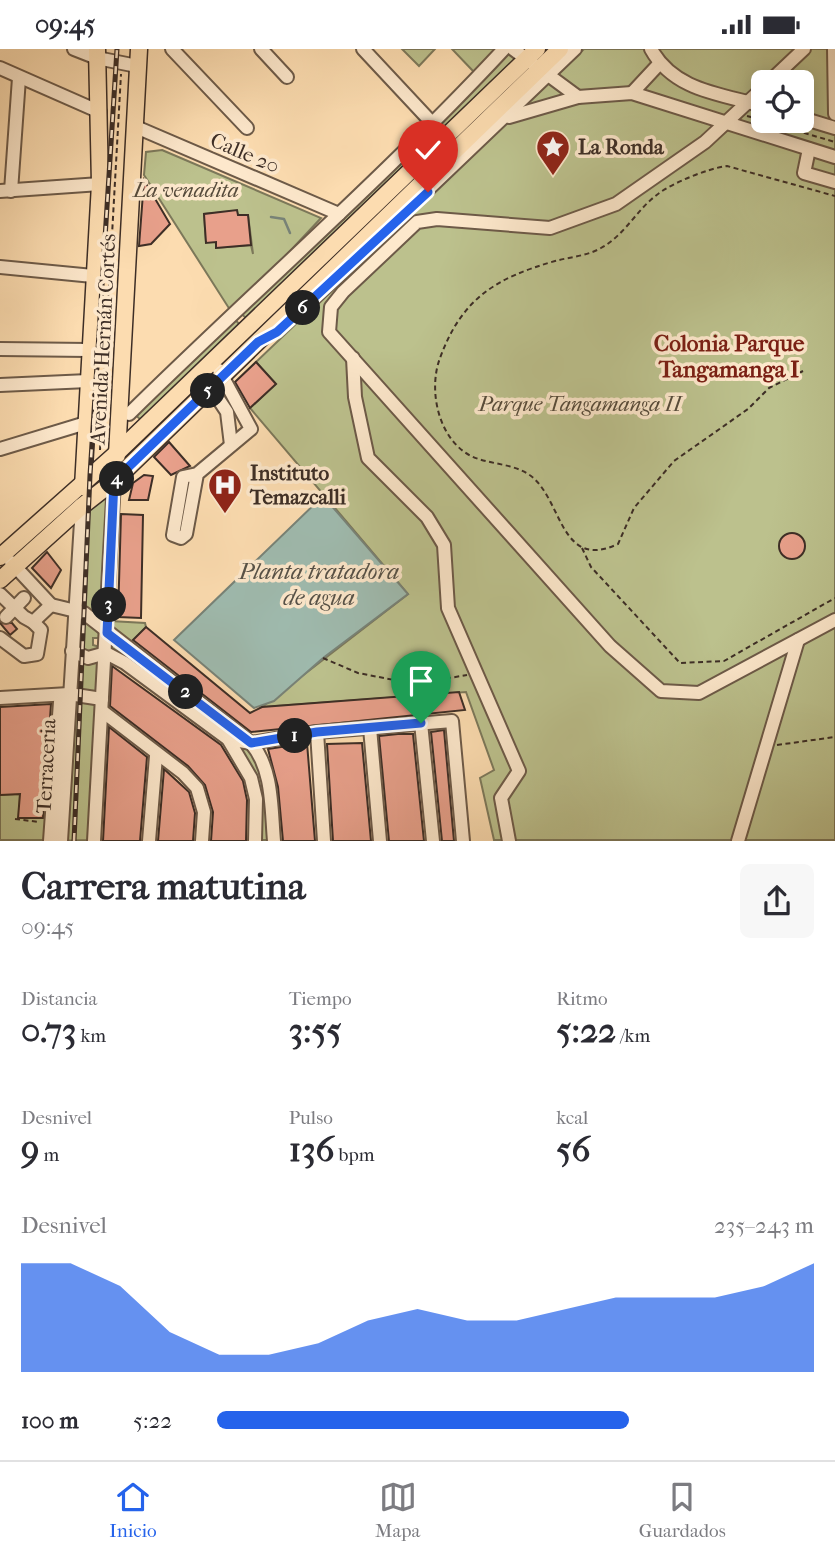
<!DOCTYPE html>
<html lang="es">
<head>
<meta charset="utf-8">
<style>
	:root { --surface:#fff; --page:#f7f7f7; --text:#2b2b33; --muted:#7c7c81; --line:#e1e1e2; --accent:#2563eb }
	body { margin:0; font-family:"IM FELL French Canon",serif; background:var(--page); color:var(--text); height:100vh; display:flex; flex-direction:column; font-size:26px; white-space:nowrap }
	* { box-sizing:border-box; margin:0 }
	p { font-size:23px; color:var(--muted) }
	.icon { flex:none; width:38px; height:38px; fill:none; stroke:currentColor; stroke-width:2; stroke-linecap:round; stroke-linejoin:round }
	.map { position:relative; height:792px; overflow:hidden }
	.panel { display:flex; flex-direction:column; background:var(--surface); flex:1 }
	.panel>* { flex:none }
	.controls { position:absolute; left:751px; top:21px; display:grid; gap:14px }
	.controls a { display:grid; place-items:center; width:63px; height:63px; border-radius:10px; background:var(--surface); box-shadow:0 4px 18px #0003; font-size:35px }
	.pin { position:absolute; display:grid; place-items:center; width:60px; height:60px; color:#fff; margin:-72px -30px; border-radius:50% 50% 50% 0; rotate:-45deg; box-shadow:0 0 7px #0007 }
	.pin .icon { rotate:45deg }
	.km { position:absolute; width:35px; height:35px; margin:-18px; border-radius:50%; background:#222; color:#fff; font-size:19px; line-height:35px; text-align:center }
	.round { display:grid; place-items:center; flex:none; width:74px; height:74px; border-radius:10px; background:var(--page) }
	.headline { display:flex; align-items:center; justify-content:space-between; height:119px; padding:0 21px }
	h1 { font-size:38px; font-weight:700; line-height:52px }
	.figures { display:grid; grid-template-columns:repeat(3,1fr); gap:10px; height:119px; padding:7px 21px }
	.figures div { display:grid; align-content:center }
	.figures b { font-size:35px; font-weight:700 }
	.figures small { font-size:19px; font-weight:400 }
	.figures p { font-size:19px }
	.chart { height:196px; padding:14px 21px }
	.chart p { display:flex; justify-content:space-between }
	.chart svg { width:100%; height:126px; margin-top:7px; fill:var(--accent); opacity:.7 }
	ul { padding:0 21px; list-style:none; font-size:23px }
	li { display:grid; grid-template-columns:112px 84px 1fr; align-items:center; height:52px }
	li i { height:18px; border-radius:9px; background:var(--accent) }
	.status { display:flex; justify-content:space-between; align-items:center; height:49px; padding:0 35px; background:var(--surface); direction:ltr }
	.status svg { height:19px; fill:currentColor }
	.tabs { display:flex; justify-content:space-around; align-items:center; height:98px; border-top:2px solid var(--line); background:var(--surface); font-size:19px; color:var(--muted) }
	.tabs a { display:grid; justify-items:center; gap:4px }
	.tabs .active { color:var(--accent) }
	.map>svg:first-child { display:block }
</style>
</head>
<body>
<div class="status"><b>09:45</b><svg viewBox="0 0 49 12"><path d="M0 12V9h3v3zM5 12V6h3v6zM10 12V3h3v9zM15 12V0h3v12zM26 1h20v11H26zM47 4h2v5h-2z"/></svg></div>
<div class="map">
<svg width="835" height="792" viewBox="0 0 835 792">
	<rect width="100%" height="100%" fill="#fcdcb0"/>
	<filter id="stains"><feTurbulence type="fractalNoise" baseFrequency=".00286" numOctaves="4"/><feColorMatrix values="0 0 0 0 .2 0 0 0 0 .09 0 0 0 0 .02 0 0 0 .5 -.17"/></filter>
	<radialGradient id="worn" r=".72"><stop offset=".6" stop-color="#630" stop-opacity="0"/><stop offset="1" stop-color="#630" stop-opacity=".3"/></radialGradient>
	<g fill="#bcc18d" stroke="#7c785a" stroke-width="2" fill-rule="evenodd">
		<polygon points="402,0 435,0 419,17"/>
		<polygon points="452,0 499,0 474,23"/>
		<path d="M584,0H835V791H494L480,729L494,721L466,643L262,658L408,545L250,359L276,335L256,313ZM763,33H802V72H763Z"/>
		<polygon points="508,1 517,9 252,274 239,263"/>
		<path d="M162,101L321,169L232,264L144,126L146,103ZM236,162L238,166H248L253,205L251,196L216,199V193H206L204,165Z"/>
		<polygon points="230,265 241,277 142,372 131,362"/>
		<polygon points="111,441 103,574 77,558 84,461"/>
		<polygon points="76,565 103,580 102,589 93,589 93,596 103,599 100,649 69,645"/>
		<polygon points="110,572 145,574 146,578 131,594 109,577"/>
		<polygon points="112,587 259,708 269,791 257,791 257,744 235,692 111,598"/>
		<polygon points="61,651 99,654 91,791 53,792"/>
		<polygon points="20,745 19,769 51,768 47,791 0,791 0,746"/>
	</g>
	<polygon fill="#9fbbaf" stroke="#788378" stroke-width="2" points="323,447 408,545 323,609 274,652 254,659 174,591"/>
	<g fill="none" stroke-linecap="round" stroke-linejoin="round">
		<polyline stroke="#788378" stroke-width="2.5" points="271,168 284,170 290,184"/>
	</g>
	<g fill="#e8a08b" stroke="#3d2e26" stroke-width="2">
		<polygon points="144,131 170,175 151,195 139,197"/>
		<polygon points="237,161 238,166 248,166 251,196 216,199 216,193 206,194 204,165"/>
		<polygon points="256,313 276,335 250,359 235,333"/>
		<polygon points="169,393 190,417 171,426 154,408"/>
		<polygon points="144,426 153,427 148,451 129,451 133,434"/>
		<polygon points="121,465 143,466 141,569 118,568"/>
		<circle cx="792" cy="497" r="13"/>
		<polygon points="47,503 61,521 51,539 32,519"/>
		<polygon points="0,574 12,574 17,580 10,586"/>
		<polygon points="146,578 250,664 262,658 459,643 465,661 251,683 133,591"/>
		<polygon points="112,617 221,696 243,732 247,751 246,792 211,792 213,763 205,736 188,717 110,657"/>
		<polygon points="51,655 43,769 18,769 20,745 0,746 0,658"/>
		<polygon points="109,678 147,708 140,792 103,792"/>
		<polygon points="444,681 454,792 442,792 431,683"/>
		<polygon points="398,685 413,685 424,792 389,792 379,687"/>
		<polygon points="307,694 315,792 283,792 278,738 268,700"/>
		<polygon points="362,694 371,792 333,792 327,695"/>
		<polygon points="164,720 189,743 195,764 193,792 158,792"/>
	</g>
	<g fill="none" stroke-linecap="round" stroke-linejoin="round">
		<g stroke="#6d5a48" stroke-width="16">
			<g id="minor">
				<polyline points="74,0 97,9 137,17"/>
				<polyline points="172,0 247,79"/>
				<polyline points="261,0 287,28"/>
				<polyline points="363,0 434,76"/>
				<polyline points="513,0 578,48"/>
				<path d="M651,0C674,42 721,45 763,57"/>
				<polyline points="834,0 835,65"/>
				<polyline points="0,19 100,63"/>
				<polyline points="769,33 804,0"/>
				<polyline points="763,39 705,93 616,155 550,179 437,170 417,173 343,243 331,258 329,283 610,597 661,642 699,644 835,571"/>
				<polyline points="632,44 659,15"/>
				<polyline points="509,68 578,48 632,44 835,108"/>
				<polyline points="802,69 835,79"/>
				<polyline points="136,78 339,165"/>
				<polyline points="809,100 804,124 835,133"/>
				<polyline points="0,142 100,135"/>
				<polyline points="11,142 19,29"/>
				<polyline points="0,218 93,227"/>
				<polyline points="307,256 575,0"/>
				<polyline points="0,300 89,301"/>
				<polyline points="353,309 355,348 368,409 427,468 444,496 448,559 519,722 501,749 509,792"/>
				<polyline points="0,336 88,332"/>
				<polyline points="211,339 227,363 231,396"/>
				<path d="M129,365C253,243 385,128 504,0"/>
				<polyline points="0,400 86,374"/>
				<polyline points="197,425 186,485 181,489 173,486 183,428 197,425 251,380 219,321"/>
				<polyline points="0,545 24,568 33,573 51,556 11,513"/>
				<path d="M51,556L84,564L251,694C273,720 271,758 274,792"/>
				<polyline points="6,568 24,549"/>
				<polyline points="0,589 24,607 37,605 41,581 33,573"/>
				<polyline points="72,602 88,609 106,604 125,614 228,690 251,729 256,750 255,792"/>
				<polyline points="0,649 69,645 102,650"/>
				<polyline points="102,662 183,724 197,739 204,763 202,792"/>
				<polyline points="421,674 433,792"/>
				<polyline points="370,679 380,792"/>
				<polyline points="317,683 324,792"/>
				<polyline points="228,690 251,694 317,683 452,672 463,792"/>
				<polyline points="50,792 60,653"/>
				<polyline points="61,792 82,457"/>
				<polyline points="94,792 114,432"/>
				<polyline points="149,792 156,707"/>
				<polyline points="738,792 798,591"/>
			</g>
		</g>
		<g stroke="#3d2e26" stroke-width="19">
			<g id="major">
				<polyline points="117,406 139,0"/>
				<polyline points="83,438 100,135 97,0"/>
				<polyline points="0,508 118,403 537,0"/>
				<polyline points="0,531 82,457 114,432 560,0"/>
			</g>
		</g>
		<g stroke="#3d2e26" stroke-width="2" stroke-dasharray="5 3.5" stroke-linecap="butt">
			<polyline points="747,67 762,71"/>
			<polyline points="763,72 835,93"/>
			<path d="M803,322L769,339L748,360L674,412L634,459L618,495C560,522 563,452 531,427C514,414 490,416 471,407C438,390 428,341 440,309C462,249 496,229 555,212C570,208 587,207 601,199C625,186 637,160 658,145C672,134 709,119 727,117L835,147"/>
			<polyline points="100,401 121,25"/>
			<polyline points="582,499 591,518 680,614 724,612 835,549"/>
			<polyline points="323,609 358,624 415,635 467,626"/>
			<polyline points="777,696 835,688"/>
			<polyline points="15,770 39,773"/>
		</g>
		<use href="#minor" stroke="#fde8cc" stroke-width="12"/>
		<use href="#major" stroke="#fcdcb0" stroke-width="16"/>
		<g stroke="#3d2e26" stroke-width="5">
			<polyline id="rail" points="74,792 90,426 117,0"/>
		</g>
		<use href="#rail" stroke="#fde8cc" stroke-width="2.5" stroke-dasharray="8" stroke-linecap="butt"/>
	</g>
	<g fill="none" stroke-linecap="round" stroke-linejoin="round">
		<g stroke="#fff" stroke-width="14">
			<polyline id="route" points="421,674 317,683 251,694 107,584 114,432 258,293 277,283 428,143"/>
		</g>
		<use href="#route" stroke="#2563eb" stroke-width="9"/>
	</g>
	<defs>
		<g id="sight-pin" transform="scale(1.75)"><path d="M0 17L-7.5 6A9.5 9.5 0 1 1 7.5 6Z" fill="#8f2418" stroke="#fde8cc"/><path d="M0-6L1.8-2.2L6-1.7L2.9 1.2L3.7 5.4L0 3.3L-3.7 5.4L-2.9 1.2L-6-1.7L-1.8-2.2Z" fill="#fff"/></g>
		<g id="hospital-pin" transform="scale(1.75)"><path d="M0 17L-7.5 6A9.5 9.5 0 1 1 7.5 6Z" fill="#8f2418" stroke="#fde8cc"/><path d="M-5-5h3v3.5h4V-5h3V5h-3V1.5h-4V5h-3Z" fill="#fff"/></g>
	</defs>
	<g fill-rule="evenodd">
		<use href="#sight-pin" x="553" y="98"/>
		<use href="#hospital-pin" x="225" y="436"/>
	</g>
	<g text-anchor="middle" stroke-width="7" stroke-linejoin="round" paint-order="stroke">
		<g font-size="21" font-weight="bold" fill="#3d2e26" stroke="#fde8cc" text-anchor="start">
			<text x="578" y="105">La Ronda</text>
			<text x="250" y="431">Instituto<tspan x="250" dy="24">Temazcalli</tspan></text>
		</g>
		<g font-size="21" fill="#3d2e26" stroke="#fde8cc">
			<text transform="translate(245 104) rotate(23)" y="7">Calle 20</text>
			<text transform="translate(103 290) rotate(-87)" y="7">Avenida Hernán Cortés</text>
			<text transform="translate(46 717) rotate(-87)" y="7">Terraceria</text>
		</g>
		<g font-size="21" font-style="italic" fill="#564b3b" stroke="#fde8cc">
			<text x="186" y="148">La venadita</text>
			<text x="580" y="362">Parque Tangamanga II</text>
		</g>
		<g font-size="23" font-weight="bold" fill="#7a1f14" stroke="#fde8cc">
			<text x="729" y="302">Colonia Parque<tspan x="729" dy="26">Tangamanga I</tspan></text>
		</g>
		<g font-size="23" font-style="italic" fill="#565148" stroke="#fde8cc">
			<text x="319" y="530">Planta tratadora<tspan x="319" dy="26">de agua</tspan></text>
		</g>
	</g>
	<rect width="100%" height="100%" filter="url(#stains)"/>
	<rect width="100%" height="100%" fill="url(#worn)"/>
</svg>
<div class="controls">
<a><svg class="icon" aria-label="locate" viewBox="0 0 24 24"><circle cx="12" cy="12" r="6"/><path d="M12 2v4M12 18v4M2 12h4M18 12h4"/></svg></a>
</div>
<div class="pin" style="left:421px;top:674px;background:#1e9e55"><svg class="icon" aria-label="arrive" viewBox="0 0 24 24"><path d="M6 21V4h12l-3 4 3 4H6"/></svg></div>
<div class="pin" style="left:428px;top:143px;background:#d93025"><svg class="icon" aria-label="check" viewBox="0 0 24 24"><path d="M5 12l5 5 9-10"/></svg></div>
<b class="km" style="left:295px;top:687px">1</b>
<b class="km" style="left:186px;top:643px">2</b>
<b class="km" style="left:109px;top:556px">3</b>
<b class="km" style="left:117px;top:430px">4</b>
<b class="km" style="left:208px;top:342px">5</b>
<b class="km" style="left:303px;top:259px">6</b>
</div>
<section class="panel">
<div class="headline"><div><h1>Carrera matutina</h1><p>09:45</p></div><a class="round"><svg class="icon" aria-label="share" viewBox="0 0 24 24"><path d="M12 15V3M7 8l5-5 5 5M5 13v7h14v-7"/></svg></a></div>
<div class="figures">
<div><p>Distancia</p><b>0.73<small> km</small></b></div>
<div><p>Tiempo</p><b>3:55</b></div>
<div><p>Ritmo</p><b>5:22<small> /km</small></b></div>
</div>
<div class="figures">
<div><p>Desnivel</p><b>9<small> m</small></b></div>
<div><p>Pulso</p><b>136<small> bpm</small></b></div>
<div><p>kcal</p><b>56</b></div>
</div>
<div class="chart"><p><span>Desnivel</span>235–243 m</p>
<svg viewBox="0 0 160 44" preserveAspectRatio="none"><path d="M0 44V6L10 6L20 14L30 30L40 38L50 38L60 34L70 26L80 22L90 26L100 26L110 22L120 18L130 18L140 18L150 14L160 6V44z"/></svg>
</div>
<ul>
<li><b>100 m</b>5:22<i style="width:69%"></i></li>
</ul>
</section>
<nav class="tabs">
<a class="active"><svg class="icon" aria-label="home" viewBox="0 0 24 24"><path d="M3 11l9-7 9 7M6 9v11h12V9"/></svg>Inicio</a>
<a><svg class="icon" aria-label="map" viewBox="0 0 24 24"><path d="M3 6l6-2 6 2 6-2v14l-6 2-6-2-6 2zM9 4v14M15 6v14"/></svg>Mapa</a>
<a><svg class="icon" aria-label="saved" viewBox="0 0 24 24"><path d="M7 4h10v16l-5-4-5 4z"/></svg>Guardados</a>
</nav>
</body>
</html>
